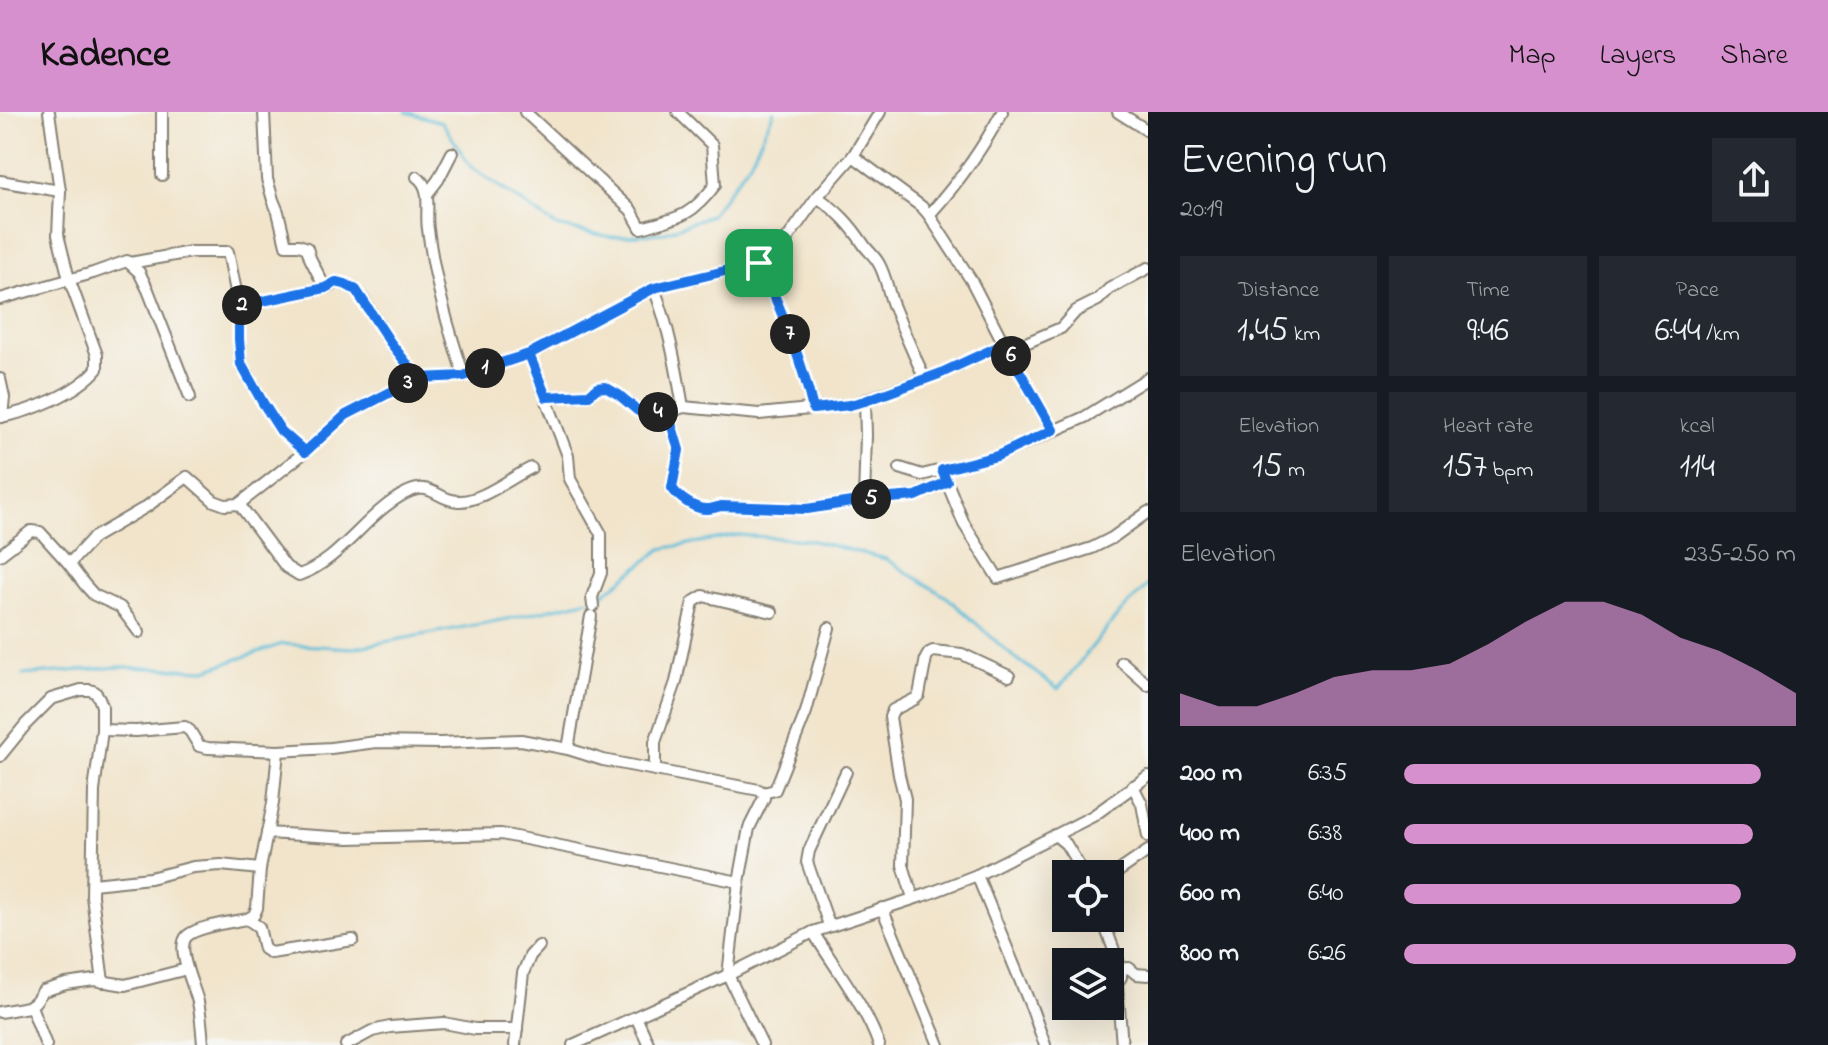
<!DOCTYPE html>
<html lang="en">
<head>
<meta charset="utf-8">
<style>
	:root { --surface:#171b24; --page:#242831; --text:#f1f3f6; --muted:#9ea1a6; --accent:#d690ce }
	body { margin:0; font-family:"Indie Flower",sans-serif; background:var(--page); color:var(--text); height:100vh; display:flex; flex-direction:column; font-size:30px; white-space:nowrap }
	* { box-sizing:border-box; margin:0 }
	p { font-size:26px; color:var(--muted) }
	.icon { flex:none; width:44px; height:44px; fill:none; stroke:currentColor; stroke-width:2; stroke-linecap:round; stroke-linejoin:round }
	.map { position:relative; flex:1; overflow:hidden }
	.side { display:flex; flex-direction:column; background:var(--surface); width:680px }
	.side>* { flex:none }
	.tools { position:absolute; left:1052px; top:748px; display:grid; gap:16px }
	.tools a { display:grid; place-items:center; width:72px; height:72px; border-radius:0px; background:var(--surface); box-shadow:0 8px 32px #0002; font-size:40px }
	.pin { position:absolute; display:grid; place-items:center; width:68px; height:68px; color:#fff; margin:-34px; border-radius:16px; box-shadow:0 4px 12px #0006 }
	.km { position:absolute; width:40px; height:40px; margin:-20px; border-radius:50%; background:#222; color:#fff; font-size:22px; line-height:40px; text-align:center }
	.round { display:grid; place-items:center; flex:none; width:84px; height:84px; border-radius:0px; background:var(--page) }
	.head { display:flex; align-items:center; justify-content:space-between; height:136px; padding:0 32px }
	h1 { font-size:44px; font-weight:600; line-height:60px }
	.metrics { display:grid; grid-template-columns:repeat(3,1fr); gap:12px; height:136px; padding:8px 32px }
	.metrics div { display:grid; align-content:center; border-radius:0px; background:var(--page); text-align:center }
	.metrics b { font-size:34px; font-weight:600 }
	.metrics small { font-size:22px; font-weight:400 }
	.metrics p { font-size:22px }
	.chart { height:224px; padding:16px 32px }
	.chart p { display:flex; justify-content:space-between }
	.chart svg { width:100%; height:144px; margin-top:8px; fill:var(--accent); opacity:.7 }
	ul { padding:0 32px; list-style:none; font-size:26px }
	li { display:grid; grid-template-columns:128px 96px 1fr; align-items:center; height:60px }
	li i { height:20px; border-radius:10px; background:var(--accent) }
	header { display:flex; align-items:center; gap:48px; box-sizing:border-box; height:112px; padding:0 40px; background:var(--accent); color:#111 }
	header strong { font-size:38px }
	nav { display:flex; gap:44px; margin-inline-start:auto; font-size:28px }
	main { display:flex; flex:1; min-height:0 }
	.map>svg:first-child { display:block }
</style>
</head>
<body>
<header>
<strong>Kadence</strong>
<nav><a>Map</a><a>Layers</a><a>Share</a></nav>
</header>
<main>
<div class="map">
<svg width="1148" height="933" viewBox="0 0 1148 933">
	<rect width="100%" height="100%" fill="#f6f6f2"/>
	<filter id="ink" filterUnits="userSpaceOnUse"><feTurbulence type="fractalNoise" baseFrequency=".0125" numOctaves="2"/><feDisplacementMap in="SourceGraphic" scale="16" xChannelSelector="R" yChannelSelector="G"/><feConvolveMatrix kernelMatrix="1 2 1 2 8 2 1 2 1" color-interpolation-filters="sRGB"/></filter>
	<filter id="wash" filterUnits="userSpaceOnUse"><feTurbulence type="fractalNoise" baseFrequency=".006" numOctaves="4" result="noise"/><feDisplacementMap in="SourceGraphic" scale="32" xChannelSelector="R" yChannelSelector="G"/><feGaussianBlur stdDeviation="1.8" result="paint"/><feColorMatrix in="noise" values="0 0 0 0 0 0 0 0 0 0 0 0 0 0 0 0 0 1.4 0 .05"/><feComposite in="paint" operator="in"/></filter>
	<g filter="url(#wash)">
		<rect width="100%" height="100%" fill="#f1e4cb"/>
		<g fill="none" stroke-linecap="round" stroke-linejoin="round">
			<g stroke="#59bbd7" stroke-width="3">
				<polyline points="406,0 442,10 471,55 556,114 611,125 663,121 711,103 750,50 774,0"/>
				<polyline points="596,486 600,485 661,437 738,423 809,428 886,447 948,486 1009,541 1058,577 1117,504 1148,473"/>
				<polyline points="22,563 119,555 206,558 282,532 353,536 512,506 589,488"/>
			</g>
		</g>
	</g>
	<g filter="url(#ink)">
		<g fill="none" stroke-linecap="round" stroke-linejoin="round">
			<g stroke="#868074" stroke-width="14">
				<g id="street">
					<polyline points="162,0 162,63"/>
					<polyline points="264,0 267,67 273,88 278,100 286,133 299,133 307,136 310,146 325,176"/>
					<path d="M525,0L631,98L641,116C678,106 691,105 715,73L712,33L678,0"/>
					<polyline points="1118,0 1148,19"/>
					<polyline points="853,44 922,95 929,103 971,168 1004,232 1053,318"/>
					<path d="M417,65C433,76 425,100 428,117C434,167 448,216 464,264"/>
					<polyline points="0,69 60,79"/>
					<polyline points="428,81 438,68 452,41"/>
					<path d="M817,85C838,99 850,112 864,133C868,139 875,144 879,152C886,164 888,180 893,193C903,218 914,243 925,267"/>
					<path d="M929,103C958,71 982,38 1002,0"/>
					<polyline points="130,151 191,140 228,140 239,194 239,227 241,252 263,291 281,319 305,340"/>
					<path d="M759,151C782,198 801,246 813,297"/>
					<path d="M654,176C669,215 676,254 683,295"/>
					<polyline points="0,187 93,161 127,149 139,160 148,178 190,285"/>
					<path d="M239,194L325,176L333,173L336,170C346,172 354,176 361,184L390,230L418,266"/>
					<polyline points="529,242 568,344 570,367 601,422 601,461 592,485 593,494"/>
					<polyline points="0,267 4,285 2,305"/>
					<polyline points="546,285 589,283 597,276 605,275 619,283 638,299 668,301 683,295 759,302 850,293 939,262 1004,232 1021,233 1061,216 1076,199 1098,188 1109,177 1148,156"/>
					<path d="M668,301L679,338L672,376C678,385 695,398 708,397C712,397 717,395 721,394L807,397L864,388L916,384L947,370"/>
					<path d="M0,305C30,300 77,281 97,257V243L69,167L58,123L60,79L49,0"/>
					<polyline points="900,356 922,363 997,344 1085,305 1148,266"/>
					<polyline points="942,358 964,412 998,466 1092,436 1112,426 1148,400"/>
					<polyline points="864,388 866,323 865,289"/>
					<path d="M239,392L286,455L299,463C342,448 366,401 406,381C430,368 437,388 458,389C481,390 510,366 531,356"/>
					<polyline points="0,443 31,419 40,420 69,452 85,473 94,483 120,495 139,520"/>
					<polyline points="69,452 93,426 146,395 187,365 214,389 225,393 239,392 305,340 346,303 418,266 464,264 479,258 529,242 654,176 725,159 745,152 759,151 782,134 817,85 853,44 880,0"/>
					<polyline points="1122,550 1148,573"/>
					<polyline points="102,618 136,619 185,615 190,619 199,634 208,636 278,639 331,636 376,630 439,631 521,628 568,637 603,648 759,678 763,681 775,678 806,600 829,516"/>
					<polyline points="568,637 591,504"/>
					<polyline points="0,644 26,612 51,587 81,578 90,578 95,580 99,586 102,594 102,618 94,679 92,784 103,870"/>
					<polyline points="655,658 655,630 676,570 693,490 703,484 772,500"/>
					<polyline points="1133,674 1142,692 1148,724"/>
					<polyline points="267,721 349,726 501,722 739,770"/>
					<polyline points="1055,723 1066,732 1084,762"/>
					<polyline points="977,763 1032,897 1045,933"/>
					<polyline points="1110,769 1119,759 1148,739"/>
					<polyline points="93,772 150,766 193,755 221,753 260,757"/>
					<polyline points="913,786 903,753 905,687 899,663 890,605 893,598 915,587 919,583 926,546 929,541 933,539 962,542 1009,564"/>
					<polyline points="882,796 939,933"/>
					<polyline points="1102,806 1121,857 1121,865 1117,871 1122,933"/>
					<polyline points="247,807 259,815 264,837 271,841 353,828"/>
					<polyline points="829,813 807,750 809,739 846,660"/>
					<path d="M813,820C835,856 865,893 879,933"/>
					<polyline points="1121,857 1129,856 1136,862 1148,863"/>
					<polyline points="31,894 46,933"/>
					<polyline points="0,900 28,895 35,890 43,879 66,872 94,868 125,873 187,857"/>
					<polyline points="636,905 649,933"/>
					<path d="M203,933C202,918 201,904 198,890C195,876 175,836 187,824C198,814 232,810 247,807L254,803L257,796L260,757L273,691L278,639"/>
					<polyline points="346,933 372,919 390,915 444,911 475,917 517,917"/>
					<polyline points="515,933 523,861 530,844 539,834"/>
					<polyline points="573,933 728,863 813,820 928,782 977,763 1093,704 1148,664"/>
					<polyline points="762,933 728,863 739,770 749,716 764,686 763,681"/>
				</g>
			</g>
			<use href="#street" stroke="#fff" stroke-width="10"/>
		</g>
	</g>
	<g fill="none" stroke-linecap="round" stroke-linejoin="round" filter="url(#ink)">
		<g stroke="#fff" stroke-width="16">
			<path id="route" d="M759,151L745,152L725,159L654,176L529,242L479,258L464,264L418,266L390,230L356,178L345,172L336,170L325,176L239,194V227L241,252L263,291L281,319L305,340L346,303L418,266L464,264L529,242L546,285L589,283L597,276L605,275L619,283L638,299L668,301L679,338L672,376C678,385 695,398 708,397C712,397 717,395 721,394L807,397L864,388L916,384L947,370L942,358L997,344L1053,318L1004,232L939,262L865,289L850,293L813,297C801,246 782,198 759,151"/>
		</g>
		<use href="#route" stroke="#1a73e8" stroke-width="10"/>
	</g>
</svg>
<div class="tools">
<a><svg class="icon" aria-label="locate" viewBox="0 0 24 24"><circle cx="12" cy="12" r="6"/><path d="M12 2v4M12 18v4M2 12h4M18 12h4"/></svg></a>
<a><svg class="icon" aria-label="layers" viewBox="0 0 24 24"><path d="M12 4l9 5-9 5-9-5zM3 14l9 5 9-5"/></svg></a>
</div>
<div class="pin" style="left:759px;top:151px;background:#1e9e55"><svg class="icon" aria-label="arrive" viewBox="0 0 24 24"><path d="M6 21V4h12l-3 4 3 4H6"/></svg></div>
<b class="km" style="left:485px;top:256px">1</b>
<b class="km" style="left:242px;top:193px">2</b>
<b class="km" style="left:408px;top:271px">3</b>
<b class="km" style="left:658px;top:300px">4</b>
<b class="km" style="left:871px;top:387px">5</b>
<b class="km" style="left:1011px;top:244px">6</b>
<b class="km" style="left:790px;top:222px">7</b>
</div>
<section class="side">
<div class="head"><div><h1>Evening run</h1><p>20:19</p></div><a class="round"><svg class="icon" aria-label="share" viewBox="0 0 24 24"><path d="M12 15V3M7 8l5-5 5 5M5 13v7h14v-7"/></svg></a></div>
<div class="metrics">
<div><p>Distance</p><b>1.45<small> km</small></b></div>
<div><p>Time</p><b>9:46</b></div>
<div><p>Pace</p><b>6:44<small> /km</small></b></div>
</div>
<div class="metrics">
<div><p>Elevation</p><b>15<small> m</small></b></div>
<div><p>Heart rate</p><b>157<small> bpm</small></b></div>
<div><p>kcal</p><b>114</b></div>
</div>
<div class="chart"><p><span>Elevation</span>235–250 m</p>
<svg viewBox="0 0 160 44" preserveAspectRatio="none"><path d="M0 44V34L10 38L20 38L30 34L40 29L50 27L60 27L70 25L80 19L90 12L100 6L110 6L120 10L130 17L140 21L150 27L160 34V44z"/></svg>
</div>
<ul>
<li><b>200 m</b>6:35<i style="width:91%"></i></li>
<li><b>400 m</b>6:38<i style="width:89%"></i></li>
<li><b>600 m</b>6:40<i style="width:86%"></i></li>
<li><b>800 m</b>6:26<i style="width:100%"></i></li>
</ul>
</section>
</main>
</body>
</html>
